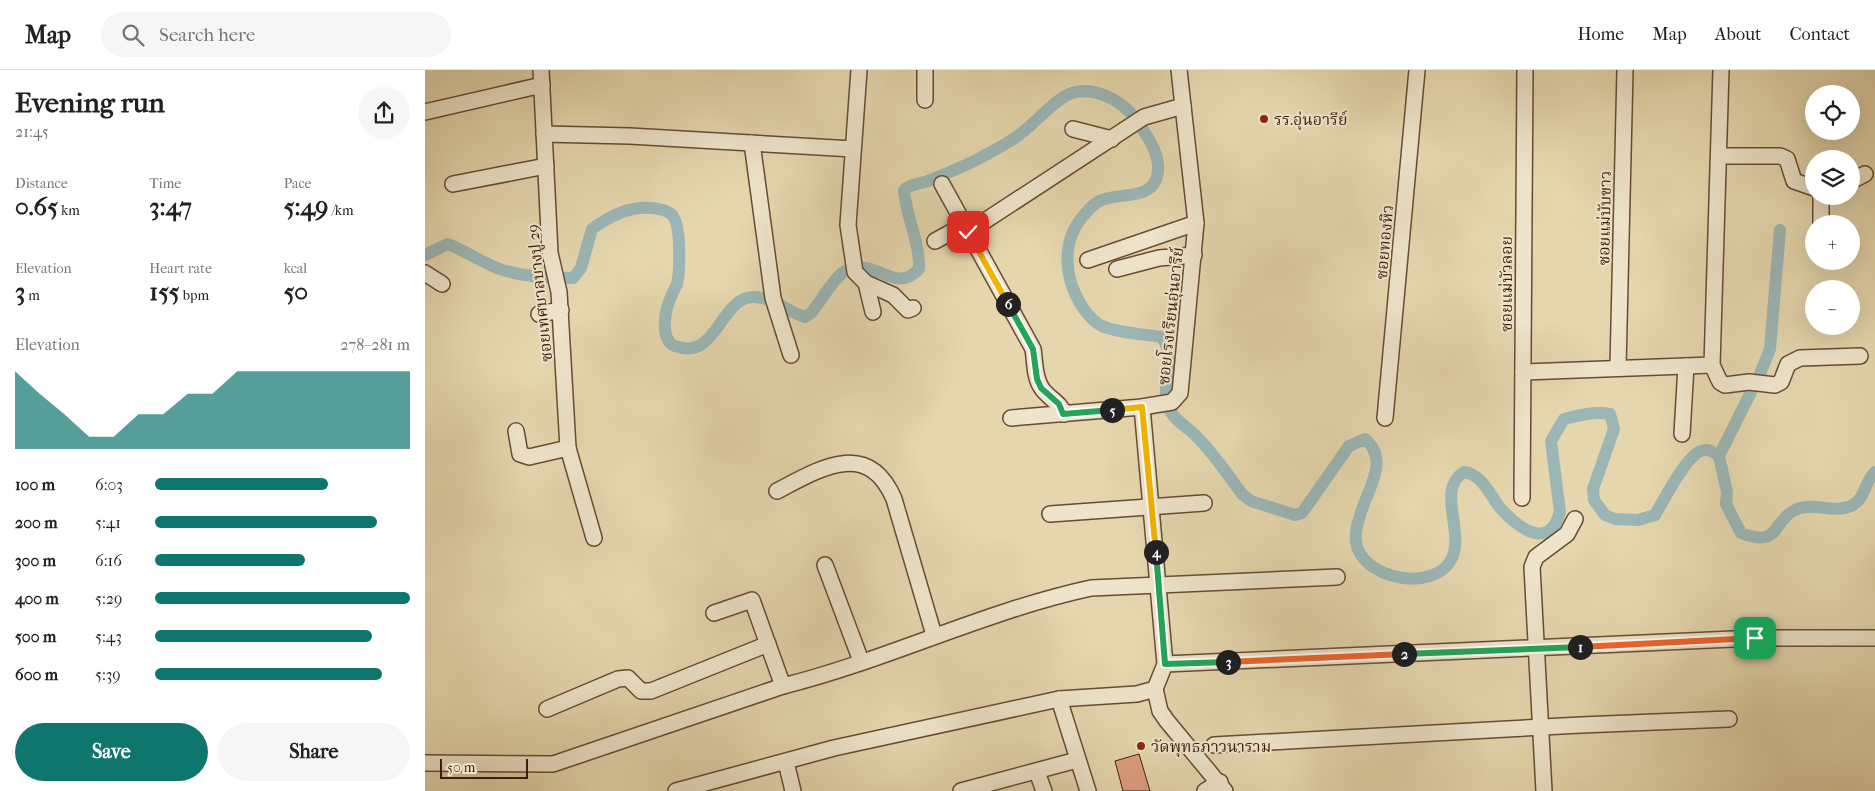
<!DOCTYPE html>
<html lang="en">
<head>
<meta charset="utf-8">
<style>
	:root { --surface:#fff; --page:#f6f6f6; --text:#202124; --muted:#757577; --line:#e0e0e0; --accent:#0f766e }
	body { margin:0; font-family:"IM FELL French Canon","Noto Serif Thai",serif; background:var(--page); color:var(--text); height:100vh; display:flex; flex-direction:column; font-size:19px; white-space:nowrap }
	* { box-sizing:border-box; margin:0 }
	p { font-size:16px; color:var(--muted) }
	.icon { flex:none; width:28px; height:28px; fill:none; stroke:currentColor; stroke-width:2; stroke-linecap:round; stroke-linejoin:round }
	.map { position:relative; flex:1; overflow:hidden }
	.drawer { display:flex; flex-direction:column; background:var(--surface); width:425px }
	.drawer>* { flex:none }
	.controls { position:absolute; left:1380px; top:15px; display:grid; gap:10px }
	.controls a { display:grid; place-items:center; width:55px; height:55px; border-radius:50%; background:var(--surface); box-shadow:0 5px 20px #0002; font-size:25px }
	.scale { position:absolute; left:15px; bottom:12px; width:88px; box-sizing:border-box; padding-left:5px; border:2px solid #3b1e0d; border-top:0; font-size:14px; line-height:18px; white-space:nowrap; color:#3b1e0d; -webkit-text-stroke:4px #eee4ca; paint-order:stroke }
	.pin { position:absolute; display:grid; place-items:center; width:42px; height:42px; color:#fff; margin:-21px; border-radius:10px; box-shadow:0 2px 8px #0006 }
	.km { position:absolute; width:25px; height:25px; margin:-12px; border-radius:50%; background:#222; color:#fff; font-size:14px; line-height:25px; text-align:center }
	.round { display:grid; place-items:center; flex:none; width:52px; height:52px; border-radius:26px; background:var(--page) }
	.summary { display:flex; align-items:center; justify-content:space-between; height:85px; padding:0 15px }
	h1 { font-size:28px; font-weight:800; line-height:38px }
	.metrics { display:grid; grid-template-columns:repeat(3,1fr); gap:8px; height:85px; padding:5px 15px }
	.metrics div { display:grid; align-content:center }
	.metrics b { font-size:25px; font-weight:800 }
	.metrics small { font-size:14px; font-weight:400 }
	.metrics p { font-size:14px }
	.chart { height:140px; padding:10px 15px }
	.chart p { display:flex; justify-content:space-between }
	.chart svg { width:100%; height:90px; margin-top:5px; fill:var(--accent); opacity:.7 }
	.cta { display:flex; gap:10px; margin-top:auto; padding:10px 15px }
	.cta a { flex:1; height:58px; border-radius:30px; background:var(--accent); color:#fff; font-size:20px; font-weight:800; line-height:58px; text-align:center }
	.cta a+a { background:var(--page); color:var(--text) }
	ul { padding:0 15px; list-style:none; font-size:16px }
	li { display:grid; grid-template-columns:80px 60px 1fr; align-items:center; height:38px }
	li i { height:12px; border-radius:6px; background:var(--accent) }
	header { display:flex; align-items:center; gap:30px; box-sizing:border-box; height:70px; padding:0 25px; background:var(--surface); border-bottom:1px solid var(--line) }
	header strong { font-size:24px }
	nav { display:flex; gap:28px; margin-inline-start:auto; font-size:18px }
	.search { width:350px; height:45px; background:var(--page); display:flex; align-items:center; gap:12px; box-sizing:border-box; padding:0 18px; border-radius:28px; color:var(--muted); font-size:19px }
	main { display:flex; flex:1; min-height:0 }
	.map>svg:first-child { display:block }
</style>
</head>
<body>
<header>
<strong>Map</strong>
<div class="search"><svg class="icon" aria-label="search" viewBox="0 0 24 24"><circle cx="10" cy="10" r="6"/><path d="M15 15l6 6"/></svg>Search here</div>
<nav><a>Home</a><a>Map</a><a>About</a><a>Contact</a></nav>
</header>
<main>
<section class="drawer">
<div class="summary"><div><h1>Evening run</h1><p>21:45</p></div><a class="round"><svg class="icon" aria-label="share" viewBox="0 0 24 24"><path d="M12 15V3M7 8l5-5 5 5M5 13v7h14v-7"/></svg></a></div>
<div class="metrics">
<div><p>Distance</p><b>0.65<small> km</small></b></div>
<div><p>Time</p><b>3:47</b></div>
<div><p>Pace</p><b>5:49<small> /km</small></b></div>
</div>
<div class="metrics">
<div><p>Elevation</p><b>3<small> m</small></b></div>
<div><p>Heart rate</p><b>155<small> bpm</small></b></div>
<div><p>kcal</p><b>50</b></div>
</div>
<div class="chart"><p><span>Elevation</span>278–281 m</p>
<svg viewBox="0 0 160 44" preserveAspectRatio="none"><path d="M0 44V6L10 17L20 27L30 38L40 38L50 27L60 27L70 17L80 17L90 6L100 6L110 6L120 6L130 6L140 6L150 6L160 6V44z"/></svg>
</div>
<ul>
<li><b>100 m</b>6:03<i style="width:68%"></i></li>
<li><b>200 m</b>5:41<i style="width:87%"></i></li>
<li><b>300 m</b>6:16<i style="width:59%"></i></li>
<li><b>400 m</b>5:29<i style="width:100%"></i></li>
<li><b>500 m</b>5:43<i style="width:85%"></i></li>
<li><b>600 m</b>5:39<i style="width:89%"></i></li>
</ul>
<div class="cta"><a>Save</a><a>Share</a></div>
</section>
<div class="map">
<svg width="1450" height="721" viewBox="0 0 1450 721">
	<rect width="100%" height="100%" fill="#e5d6ad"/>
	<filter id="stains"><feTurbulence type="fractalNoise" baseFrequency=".004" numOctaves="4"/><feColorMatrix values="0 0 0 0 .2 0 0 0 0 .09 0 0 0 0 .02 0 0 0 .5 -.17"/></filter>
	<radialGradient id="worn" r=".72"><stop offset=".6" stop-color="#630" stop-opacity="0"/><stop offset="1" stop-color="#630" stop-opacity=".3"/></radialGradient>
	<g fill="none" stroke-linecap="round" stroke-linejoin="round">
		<g stroke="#9bb6b5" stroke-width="12">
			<path d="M0,185L23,174C40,181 55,191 72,198C95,207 123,208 148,208L156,198L167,159C185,146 204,136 227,138C234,139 243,140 248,146C256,156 255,201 252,214C251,218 247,223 246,227C240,240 234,269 250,276C291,292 295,229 327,227C347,226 363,242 380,247L386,243C396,231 405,214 417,203C419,201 424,200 427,199C455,191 470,224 494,199C495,172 481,147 479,120C486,114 494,114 503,111C520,104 538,97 555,88C568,81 582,74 594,65C609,54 621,39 637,28C662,11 697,29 712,51C721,64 734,82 733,99C732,131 698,122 677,130C671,132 664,139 660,144C635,171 639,209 658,238C663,245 669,252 677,256C692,263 719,264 736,267C751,281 736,316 743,337C748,350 763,357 772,367C789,384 803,405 817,424L826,431L870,445L877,443L924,376L940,369C966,391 941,421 935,446C932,454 930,463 931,472C936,509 1008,523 1026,490C1041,463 1010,420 1039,402C1058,404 1066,428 1077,440C1096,460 1124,480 1135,442L1126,371L1139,349C1155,345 1170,341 1185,344L1189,359L1168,419L1169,430L1180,445L1190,449L1213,450L1230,445C1238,431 1262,385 1276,381C1283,378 1288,382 1294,386L1302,422L1301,434L1316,463C1356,478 1345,453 1370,440C1388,431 1408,444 1426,436C1441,429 1439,412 1450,402"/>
			<polyline points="1335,304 1345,279 1355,160"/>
			<polyline points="1294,386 1326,322"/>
		</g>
	</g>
	<polygon fill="#df9e80" stroke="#3b1e0d" points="714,684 725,721 698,721 690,691"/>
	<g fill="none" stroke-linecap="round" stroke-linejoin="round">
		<g stroke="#664c35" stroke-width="18">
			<g id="minor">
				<polyline points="116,0 125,183 134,222 143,378 169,468"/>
				<polyline points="434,0 423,155 430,202 441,213 468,225 483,240 488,238"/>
				<polyline points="500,0 500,30"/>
				<polyline points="1296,0 1287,295 1295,312 1300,315 1324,312 1350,315 1356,312 1363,294 1375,288 1435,286"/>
				<polyline points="0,42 117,15"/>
				<polyline points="648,59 687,69"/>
				<polyline points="119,64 205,66 428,79"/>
				<polyline points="327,73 348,228 366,285"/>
				<polyline points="1295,86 1355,86 1362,89 1369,111 1389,118"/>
				<polyline points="1426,111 1440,104"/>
				<polyline points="28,114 121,96"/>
				<path d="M517,114L608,279C610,291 609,306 616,317C622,328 635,331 639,344"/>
				<polyline points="1396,154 1396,126"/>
				<polyline points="543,162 719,47 758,36"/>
				<polyline points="510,171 539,155"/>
				<polyline points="663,190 771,153"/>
				<polyline points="692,199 734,188 769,185"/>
				<polyline points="0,203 17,214"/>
				<polyline points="441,213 448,242"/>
				<polyline points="114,244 136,240"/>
				<polyline points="1193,297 1200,0"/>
				<polyline points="1098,302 1287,295"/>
				<polyline points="586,348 717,337 747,332 755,323 771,153 754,0"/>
				<polyline points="960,348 992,0"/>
				<polyline points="91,361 95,384 104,387 143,378"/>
				<polyline points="1257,364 1261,296"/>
				<path d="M352,421C394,399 443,368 469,429L509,565"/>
				<polyline points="1097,428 1100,0"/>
				<polyline points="625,444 779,433"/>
				<polyline points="400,495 436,591"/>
				<polyline points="289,543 327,530 358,616"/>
				<polyline points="740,594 1331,568 1450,568"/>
				<polyline points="730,619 735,641 742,651 800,721"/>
				<polyline points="634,629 663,721"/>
				<polyline points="122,639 193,609 203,608 216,621 226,621 343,574"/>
				<polyline points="789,675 1156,655 1304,649"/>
				<polyline points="361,692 368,721"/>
				<path d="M0,693L128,694L358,616C462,590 560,541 666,518L912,507"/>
				<polyline points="612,702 619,721"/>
				<polyline points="251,721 409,678 634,629 712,624 730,619 740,594 717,337"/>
				<polyline points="536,721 652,690"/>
				<polyline points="780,721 795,712"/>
				<polyline points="1119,721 1107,497 1111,487 1142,464 1150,449"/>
			</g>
		</g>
		<use href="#minor" stroke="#eee4ca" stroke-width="15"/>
	</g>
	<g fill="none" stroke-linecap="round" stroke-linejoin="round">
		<g stroke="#fff" stroke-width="10">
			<polyline id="split-1" points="1155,577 1330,568"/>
		</g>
		<g stroke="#fff" stroke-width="10">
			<polyline id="split-2" points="979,584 1155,577"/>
		</g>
		<g stroke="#fff" stroke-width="10">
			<polyline id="split-3" points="803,592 979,584"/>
		</g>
		<g stroke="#fff" stroke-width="10">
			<polyline id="split-4" points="731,482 740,594 803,592"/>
		</g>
		<g stroke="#fff" stroke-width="10">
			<polyline id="split-5" points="687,340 717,337 731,482"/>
		</g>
		<g stroke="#fff" stroke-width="10">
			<polyline id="split-6" points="583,234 608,279 612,309 616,318 634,334 638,344 687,340"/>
		</g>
		<g stroke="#fff" stroke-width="10">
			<polyline id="split-7" points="543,162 583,234"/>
		</g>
		<use href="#split-1" stroke="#f0652b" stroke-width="6"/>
		<use href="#split-2" stroke="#22a559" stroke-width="6"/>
		<use href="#split-3" stroke="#f0652b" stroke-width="6"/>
		<use href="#split-4" stroke="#22a559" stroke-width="6"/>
		<use href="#split-5" stroke="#f5b400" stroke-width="6"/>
		<use href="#split-6" stroke="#22a559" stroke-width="6"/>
		<use href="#split-7" stroke="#f5b400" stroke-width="6"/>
	</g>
	<g fill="#8f2418" stroke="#eee4ca" stroke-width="2">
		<circle cx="839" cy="49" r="5"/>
		<circle cx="716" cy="676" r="5"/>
	</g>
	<g text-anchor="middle" stroke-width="4" stroke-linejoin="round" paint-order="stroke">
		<g font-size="16" fill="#3b1e0d" stroke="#eee4ca" text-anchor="start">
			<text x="849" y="55">รร.อุ่นอารีย์</text>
			<text x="726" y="682">วัดพุทธภาวนาราม</text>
		</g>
		<g font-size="16" fill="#3b1e0d" stroke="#eee4ca">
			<text transform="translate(1179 148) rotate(-89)" y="6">ซอยแม่บับขาว</text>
			<text transform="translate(959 172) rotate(-85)" y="6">ซอยทองหิว</text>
			<text transform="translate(1081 214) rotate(-90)" y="6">ซอยแม่บัวลอย</text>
			<text transform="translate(114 223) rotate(-96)" y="6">ซอยเทศบาลบางปู 29</text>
			<text transform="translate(745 246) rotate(-84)" y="6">ซอยโรงเรียนอุ่นอารีย์</text>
		</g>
	</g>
	<rect width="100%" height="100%" filter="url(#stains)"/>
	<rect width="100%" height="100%" fill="url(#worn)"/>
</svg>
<div class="controls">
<a><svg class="icon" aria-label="locate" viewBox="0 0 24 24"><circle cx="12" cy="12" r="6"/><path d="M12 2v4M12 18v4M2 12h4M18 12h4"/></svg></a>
<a><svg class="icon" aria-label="layers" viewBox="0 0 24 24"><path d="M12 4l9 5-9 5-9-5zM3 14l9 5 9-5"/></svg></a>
<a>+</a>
<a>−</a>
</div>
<div class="scale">50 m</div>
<div class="pin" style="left:1330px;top:568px;background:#1e9e55"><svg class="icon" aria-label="arrive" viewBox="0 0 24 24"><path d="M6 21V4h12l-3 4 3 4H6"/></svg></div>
<div class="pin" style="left:543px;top:162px;background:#d93025"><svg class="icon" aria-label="check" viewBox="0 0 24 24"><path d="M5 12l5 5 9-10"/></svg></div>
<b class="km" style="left:1155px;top:577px">1</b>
<b class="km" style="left:979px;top:584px">2</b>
<b class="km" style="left:803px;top:592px">3</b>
<b class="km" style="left:731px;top:482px">4</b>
<b class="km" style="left:687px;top:340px">5</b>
<b class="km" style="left:583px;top:234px">6</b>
</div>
</main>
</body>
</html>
